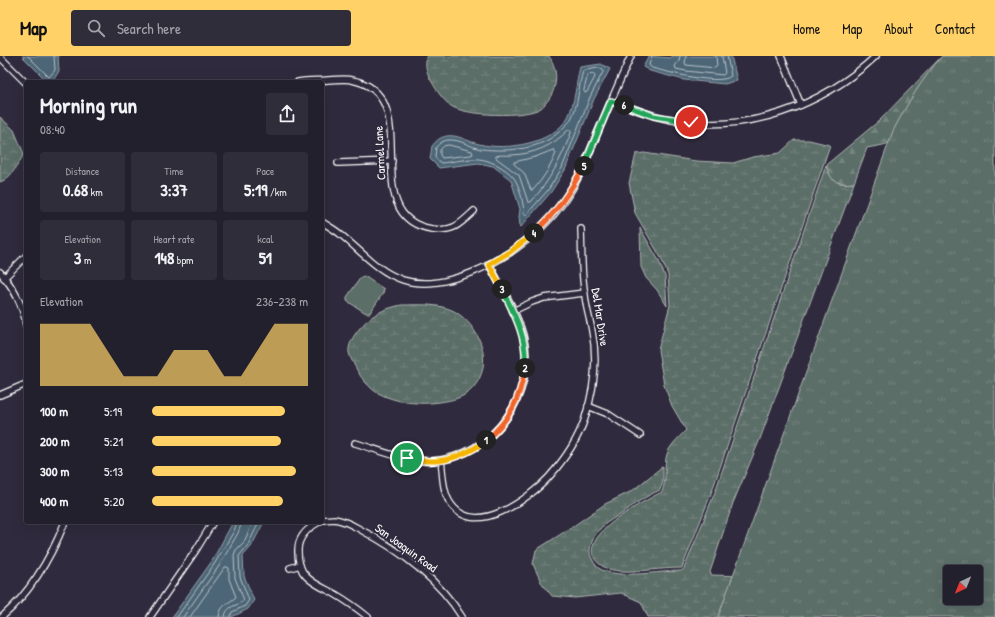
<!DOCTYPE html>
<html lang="en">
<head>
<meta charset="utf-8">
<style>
	:root { --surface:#23202e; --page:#2f2d3a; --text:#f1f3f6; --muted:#a3a3aa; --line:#403e4a; --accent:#ffd166 }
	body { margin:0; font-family:"Patrick Hand",sans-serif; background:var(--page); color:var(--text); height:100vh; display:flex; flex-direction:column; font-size:15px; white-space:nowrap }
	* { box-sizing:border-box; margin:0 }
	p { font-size:13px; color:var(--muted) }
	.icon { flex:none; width:22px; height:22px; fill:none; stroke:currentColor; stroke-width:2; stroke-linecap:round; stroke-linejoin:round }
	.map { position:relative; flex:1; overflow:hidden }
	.side { position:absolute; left:24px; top:24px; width:300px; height:444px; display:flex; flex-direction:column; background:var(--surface); border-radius:4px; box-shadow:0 4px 16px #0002,0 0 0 1px var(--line) }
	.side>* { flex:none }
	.needle { width:26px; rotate:223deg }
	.controls { position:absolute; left:943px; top:509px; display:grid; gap:8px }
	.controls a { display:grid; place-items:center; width:40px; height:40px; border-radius:4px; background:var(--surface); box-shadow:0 4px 16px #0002,0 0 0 1px var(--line); font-size:20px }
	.pin { position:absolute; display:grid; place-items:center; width:34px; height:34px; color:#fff; margin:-17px; border:2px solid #fff; border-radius:50%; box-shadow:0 1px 4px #0007 }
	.km { position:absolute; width:20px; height:20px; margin:-10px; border-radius:50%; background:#222; color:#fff; font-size:11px; line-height:20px; text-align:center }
	.round { display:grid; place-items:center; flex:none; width:42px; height:42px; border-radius:4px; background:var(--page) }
	.overview { display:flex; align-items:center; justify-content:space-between; height:68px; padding:0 16px }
	h1 { font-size:22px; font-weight:800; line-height:30px }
	.stats { display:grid; grid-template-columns:repeat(3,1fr); gap:6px; height:68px; padding:4px 16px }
	.stats div { display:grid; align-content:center; border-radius:4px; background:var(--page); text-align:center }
	.stats b { font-size:17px; font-weight:800 }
	.stats small { font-size:11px; font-weight:400 }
	.stats p { font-size:11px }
	.chart { height:112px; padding:8px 16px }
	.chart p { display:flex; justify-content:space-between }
	.chart svg { width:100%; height:72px; margin-top:4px; fill:var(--accent); opacity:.7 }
	ul { padding:0 16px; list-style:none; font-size:13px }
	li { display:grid; grid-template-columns:64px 48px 1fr; align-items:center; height:30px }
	li i { height:10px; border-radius:5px; background:var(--accent) }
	header { display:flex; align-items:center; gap:24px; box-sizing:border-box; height:56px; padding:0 20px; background:var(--accent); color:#111 }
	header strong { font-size:19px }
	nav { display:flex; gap:22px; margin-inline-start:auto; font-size:14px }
	.search { width:280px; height:36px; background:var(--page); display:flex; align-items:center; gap:10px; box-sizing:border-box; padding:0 14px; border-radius:4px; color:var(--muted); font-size:15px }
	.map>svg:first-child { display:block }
</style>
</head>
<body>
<header>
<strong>Map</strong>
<div class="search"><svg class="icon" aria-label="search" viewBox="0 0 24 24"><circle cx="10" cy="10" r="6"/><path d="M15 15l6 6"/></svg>Search here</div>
<nav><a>Home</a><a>Map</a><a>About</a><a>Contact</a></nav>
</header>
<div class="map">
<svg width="995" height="561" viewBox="0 0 995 561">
	<defs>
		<pattern id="forest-firs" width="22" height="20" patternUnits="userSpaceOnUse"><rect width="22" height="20" fill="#5c6e67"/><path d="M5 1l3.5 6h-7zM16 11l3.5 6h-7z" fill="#74847e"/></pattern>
		<pattern id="wetland-marsh" width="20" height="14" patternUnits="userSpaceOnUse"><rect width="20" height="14" fill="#5c6e67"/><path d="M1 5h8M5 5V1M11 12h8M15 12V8" fill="none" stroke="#74847e"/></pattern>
		<pattern id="park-tufts" width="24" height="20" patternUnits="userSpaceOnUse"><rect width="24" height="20" fill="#5c6e67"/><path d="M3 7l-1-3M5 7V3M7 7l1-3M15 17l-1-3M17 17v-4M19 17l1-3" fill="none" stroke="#74847e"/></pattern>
	</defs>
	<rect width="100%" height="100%" fill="#2f2a3d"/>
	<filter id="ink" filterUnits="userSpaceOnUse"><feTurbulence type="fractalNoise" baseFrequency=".025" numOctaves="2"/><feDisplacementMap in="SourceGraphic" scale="8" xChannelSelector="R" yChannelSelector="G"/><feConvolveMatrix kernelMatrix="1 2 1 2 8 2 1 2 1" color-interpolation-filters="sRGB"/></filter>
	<g filter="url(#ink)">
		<path fill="url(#forest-firs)" stroke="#aeb6b3" d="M942,0H970L910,81L883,89L867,92L854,127C839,129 828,126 827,108L880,64Z"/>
		<g fill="url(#wetland-marsh)" stroke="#aeb6b3">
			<path d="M427,0H549C558,14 558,29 549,43C547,45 544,50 541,52C526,62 465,60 451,50C442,43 437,35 432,26C427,18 424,9 427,0Z"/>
			<path d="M0,61L14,74L24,98C18,108 11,123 0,126Z"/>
			<path d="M794,84H809L830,89L712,435L682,512C661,512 641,516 620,515C609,514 600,511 594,502C582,478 638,449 654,440L662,436C667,422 664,415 666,402C668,390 679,382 686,374L672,350L664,329L658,294L670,249L668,219L661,202L635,157L629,127L636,98L644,97L696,105L733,107L753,101L780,97Z"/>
			<path d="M826,109C831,126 837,129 854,127L760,383L733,447L710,516L711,519L744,520L743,561H648L641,546L621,537L575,542L552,540L541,526L533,508L536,494L572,471L605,448L632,435L663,410V426L660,434C646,440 633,449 621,458C615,462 608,465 603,470C595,477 586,492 592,503C594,507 597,512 602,514C623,523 658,515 681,515L684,513L715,436Z"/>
			<polygon points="640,172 658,203 665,220 667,250 657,234 646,222 641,211"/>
			<path d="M401,249C418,249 438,247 454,255C480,270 495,307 473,332C464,342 453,344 440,346C419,349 396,347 376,336C369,331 362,323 358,316C355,310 351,304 349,297C347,283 366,263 378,257C385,253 393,251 401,249Z"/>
		</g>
		<path fill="url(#park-tufts)" stroke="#aeb6b3" fill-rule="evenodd" d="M942,0H995V561H718L893,75C907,48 922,23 942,0ZM950,516H976V542H950Z"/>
		<polygon fill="#5c6e67" stroke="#aeb6b3" points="364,220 384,233 383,237 370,257 366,257 347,245 347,241 361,221"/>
		<g fill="#4d6677" stroke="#94a3ad">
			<polygon points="22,0 58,0 59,15 53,25 48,26"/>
			<polygon points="649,0 670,2 673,0 731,0 737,24 725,28 684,24 650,15 643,11"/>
			<path d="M601,8L610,13L594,43L565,114L551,136L521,171L520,170L519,161L520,153L511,124L493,110L478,107L439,112L430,103L432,90C436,85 440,81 447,80C457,78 469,86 479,88C506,95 553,88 568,61C575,47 576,27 580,11Z"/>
			<polygon points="233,466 264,466 251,491 243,500 244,520 254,544 248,553 232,561 172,561 212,505"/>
		</g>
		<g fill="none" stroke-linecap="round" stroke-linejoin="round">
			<g stroke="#b8c2c9" stroke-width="1">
				<polyline points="28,0 49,21 55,14 54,0"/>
				<path d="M652,0L649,9L652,12C667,16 720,30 731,20L727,0"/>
				<polyline points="680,0 679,5 675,10 676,13 686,15 723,19 725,17 722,0"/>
				<polyline points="686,0 685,7 686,9 715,12 717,10 716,0"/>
				<path d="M599,12L603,14V16L590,41L562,112L548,134L526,159L524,158C524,149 519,128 514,122C506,112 490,104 479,103C468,102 453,106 441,107L435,102L436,91C439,88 443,84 449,84C460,83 470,91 481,93C510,96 543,94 563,72C566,69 570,66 571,63C579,48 578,31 583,15Z"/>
				<polygon points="588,19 594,18 595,21 587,36 585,37 584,35"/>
				<path d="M568,74H571V77C560,105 551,123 531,146H528L519,119L496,102V100C501,98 506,100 512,99C534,98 553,90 568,74Z"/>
				<polygon points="449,89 472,95 473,98 471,99 442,102 440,99 440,94 444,90"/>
				<path d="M554,94L556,97C551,110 543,123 533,134H531L524,117L514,108V106L535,101Z"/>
				<polyline points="177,561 215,507 234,475 237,466"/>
				<polyline points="183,561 219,510 238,477 242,466"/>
				<path d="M190,561L225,511H227L229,512V523L236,541C228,548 220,549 219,561"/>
				<path d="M225,561C226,549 237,551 244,544L235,522L234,499L236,494L244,486L253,466"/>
				<polyline points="230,561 232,556 245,550 249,544 240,521 239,500 248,489 259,466"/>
			</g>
			<g stroke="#fff" stroke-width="8">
				<g id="minor">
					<polyline points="781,0 801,49"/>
					<polyline points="0,1 26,27"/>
					<path d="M298,26C308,24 318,25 328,24C336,24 345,22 352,24C429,39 353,161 432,173C453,176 459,169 474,155"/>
					<path d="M611,45C631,52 651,60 672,64C747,78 821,51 876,0"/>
					<polyline points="338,107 392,105"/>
					<path d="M322,166C328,170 334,173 340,178C360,194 378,216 403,224C426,231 449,225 471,217C511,201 550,171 572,133C582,116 589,97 597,78C608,52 619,26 631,0"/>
					<path d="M0,216C14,232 23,248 26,269"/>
					<polyline points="4,222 26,200"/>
					<polyline points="513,255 532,246 544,242 584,237"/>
					<polyline points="0,339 26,328"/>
					<polyline points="588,350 608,358 640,379"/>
					<path d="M355,387C376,393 410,407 432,405C493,400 538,339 523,279C516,254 501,231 489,208"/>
					<path d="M441,404C443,417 442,433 449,445C472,485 529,443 549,421C564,404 578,384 585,362C594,334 598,304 592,275C590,263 586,252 585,239C581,218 582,195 581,173"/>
					<path d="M322,464C326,464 330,463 334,463C345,464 354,470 363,475C400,494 440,525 462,561"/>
					<path d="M319,466C308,472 298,481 298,494C297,522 314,527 335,538C347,545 358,553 368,561"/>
					<polyline points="290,512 300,509"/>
					<path d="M2,561C31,536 51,501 65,466"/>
					<polyline points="150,561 196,494 213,466"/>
				</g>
			</g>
			<use href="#minor" stroke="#2f2a3d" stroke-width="5.5"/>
		</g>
	</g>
	<g fill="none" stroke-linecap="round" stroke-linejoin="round" filter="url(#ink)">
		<g stroke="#fff" stroke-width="8">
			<path id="split-1" d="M407,402C415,403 422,405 430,405C448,406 472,396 486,384"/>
		</g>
		<g stroke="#fff" stroke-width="8">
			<path id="split-2" d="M486,384C510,364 520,343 525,312"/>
		</g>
		<g stroke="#fff" stroke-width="8">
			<path id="split-3" d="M502,233C515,259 528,283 525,312"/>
		</g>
		<g stroke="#fff" stroke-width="8">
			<polyline id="split-4" points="502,233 489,208 510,196 534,177"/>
		</g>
		<g stroke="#fff" stroke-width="8">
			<path id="split-5" d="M534,177C556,157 570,136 584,110"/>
		</g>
		<g stroke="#fff" stroke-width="8">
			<polyline id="split-6" points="584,110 611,45 624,49"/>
		</g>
		<g stroke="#fff" stroke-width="8">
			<polyline id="split-7" points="624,49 654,60 691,66"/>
		</g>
		<use href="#split-1" stroke="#f5b400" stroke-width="5"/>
		<use href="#split-2" stroke="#f0652b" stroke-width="5"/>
		<use href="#split-3" stroke="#22a559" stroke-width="5"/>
		<use href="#split-4" stroke="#f5b400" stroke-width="5"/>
		<use href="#split-5" stroke="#f0652b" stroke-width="5"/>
		<use href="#split-6" stroke="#22a559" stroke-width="5"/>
		<use href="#split-7" stroke="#22a559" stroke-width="5"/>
	</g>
	<g text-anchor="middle" stroke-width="4" stroke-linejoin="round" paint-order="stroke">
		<g font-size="12" fill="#fff" stroke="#2f2a3d">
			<text transform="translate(380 97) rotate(-93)" y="4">Carmel Lane</text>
			<text transform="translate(600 261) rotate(81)" y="4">Del Mar Drive</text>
			<text transform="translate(406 492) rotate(36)" y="4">San Joaquin Road</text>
		</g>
	</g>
</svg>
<div class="controls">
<a><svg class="needle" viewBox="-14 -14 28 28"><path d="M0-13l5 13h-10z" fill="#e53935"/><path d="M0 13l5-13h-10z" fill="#a3a3aa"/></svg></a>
</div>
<div class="pin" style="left:407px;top:402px;background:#1e9e55"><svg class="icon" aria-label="arrive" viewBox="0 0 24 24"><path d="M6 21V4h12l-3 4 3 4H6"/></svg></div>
<div class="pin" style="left:691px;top:66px;background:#d93025"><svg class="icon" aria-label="check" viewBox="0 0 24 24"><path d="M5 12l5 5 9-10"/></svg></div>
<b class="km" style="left:486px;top:384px">1</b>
<b class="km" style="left:525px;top:312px">2</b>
<b class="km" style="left:502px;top:233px">3</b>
<b class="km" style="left:534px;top:177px">4</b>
<b class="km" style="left:584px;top:110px">5</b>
<b class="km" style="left:624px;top:49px">6</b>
<section class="side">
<div class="overview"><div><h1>Morning run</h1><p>08:40</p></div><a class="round"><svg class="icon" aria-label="share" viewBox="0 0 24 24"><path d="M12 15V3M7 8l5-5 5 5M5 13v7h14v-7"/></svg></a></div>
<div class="stats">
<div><p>Distance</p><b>0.68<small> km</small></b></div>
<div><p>Time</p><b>3:37</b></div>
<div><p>Pace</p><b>5:19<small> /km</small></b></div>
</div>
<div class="stats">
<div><p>Elevation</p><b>3<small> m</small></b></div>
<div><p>Heart rate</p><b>148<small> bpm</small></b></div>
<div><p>kcal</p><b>51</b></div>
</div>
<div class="chart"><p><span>Elevation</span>236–238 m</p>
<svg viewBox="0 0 160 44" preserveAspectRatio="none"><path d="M0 44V6L10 6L20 6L30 6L40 22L50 38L60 38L70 38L80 22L90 22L100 22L110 38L120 38L130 22L140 6L150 6L160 6V44z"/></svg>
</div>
<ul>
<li><b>100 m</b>5:19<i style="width:85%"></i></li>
<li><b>200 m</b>5:21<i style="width:83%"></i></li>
<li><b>300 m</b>5:13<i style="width:92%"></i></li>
<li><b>400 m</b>5:20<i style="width:84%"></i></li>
</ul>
</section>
</div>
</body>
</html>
